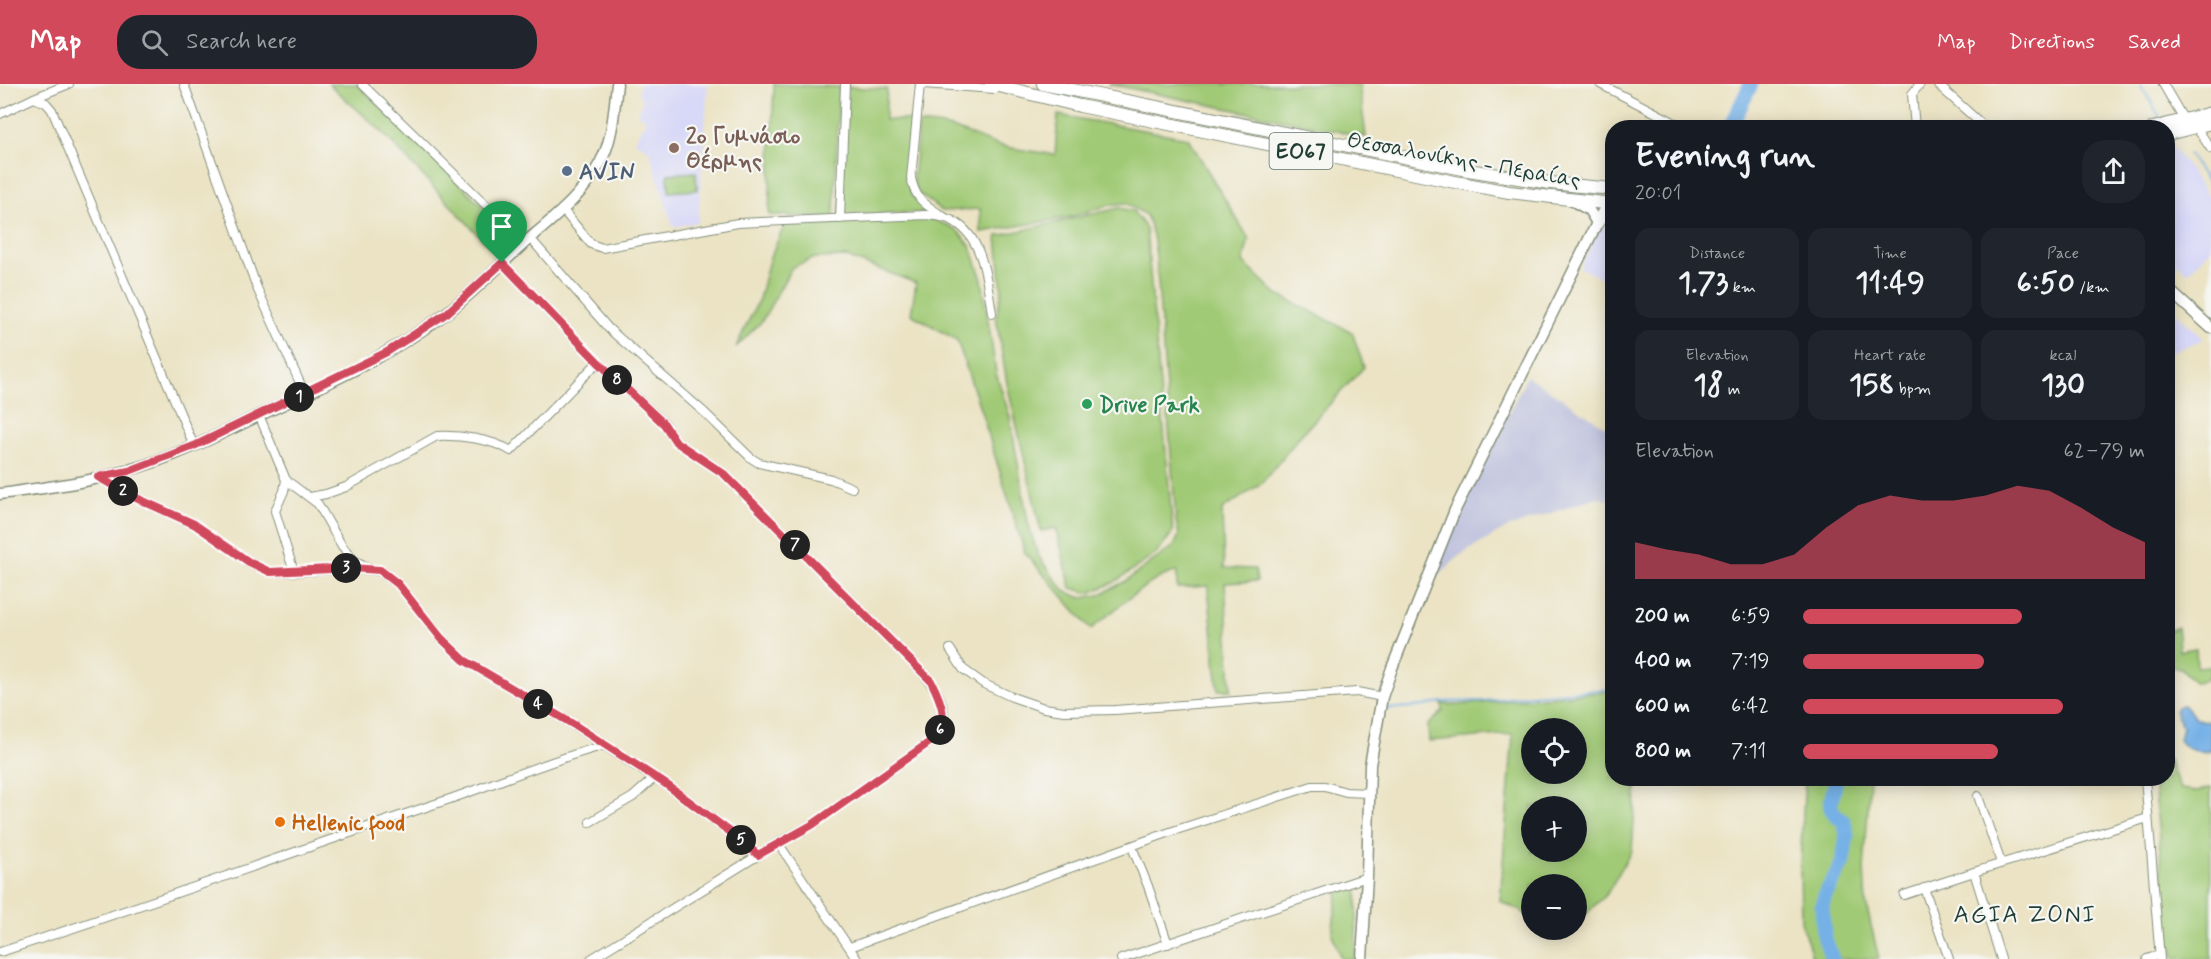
<!DOCTYPE html>
<html lang="en">
<head>
<meta charset="utf-8">
<style>
	:root { --surface:#171b24; --page:#20242c; --text:#f1f3f6; --muted:#9ea1a6; --accent:#d1495b }
	body { margin:0; font-family:Mynerve,sans-serif; background:var(--page); color:var(--text); height:100vh; display:flex; flex-direction:column; font-size:22px; white-space:nowrap }
	* { box-sizing:border-box; margin:0 }
	p { font-size:20px; color:var(--muted) }
	.icon { flex:none; width:33px; height:33px; fill:none; stroke:currentColor; stroke-width:2; stroke-linecap:round; stroke-linejoin:round }
	.map { position:relative; flex:1; overflow:hidden }
	.sheet { position:absolute; left:1605px; top:36px; width:570px; height:666px; display:flex; flex-direction:column; background:var(--surface); border-radius:24px; box-shadow:0 3px 15px #0003 }
	.sheet>* { flex:none }
	.fabs { position:absolute; left:1521px; top:634px; display:grid; gap:12px }
	.fabs a { display:grid; place-items:center; width:66px; height:66px; border-radius:50%; background:var(--surface); box-shadow:0 3px 15px #0003; font-size:30px }
	.pin { position:absolute; display:grid; place-items:center; width:51px; height:51px; color:#fff; margin:-62px -26px; border-radius:50% 50% 50% 0; rotate:-45deg; box-shadow:0 0 6px #0007 }
	.pin .icon { rotate:45deg }
	.km { position:absolute; width:30px; height:30px; margin:-15px; border-radius:50%; background:#222; color:#fff; font-size:16px; line-height:30px; text-align:center }
	.round { display:grid; place-items:center; flex:none; width:63px; height:63px; border-radius:24px; background:var(--page) }
	.summary { display:flex; align-items:center; justify-content:space-between; height:102px; padding:0 30px }
	h1 { font-size:33px; font-weight:700; line-height:45px }
	.stats { display:grid; grid-template-columns:repeat(3,1fr); gap:9px; height:102px; padding:6px 30px }
	.stats div { display:grid; align-content:center; border-radius:15px; background:var(--page); text-align:center }
	.stats b { font-size:30px; font-weight:700 }
	.stats small { font-size:16px; font-weight:400 }
	.stats p { font-size:16px }
	.chart { height:168px; padding:12px 30px }
	.chart p { display:flex; justify-content:space-between }
	.chart svg { width:100%; height:108px; margin-top:6px; fill:var(--accent); opacity:.7 }
	ul { padding:0 30px; list-style:none; font-size:20px }
	li { display:grid; grid-template-columns:96px 72px 1fr; align-items:center; height:45px }
	li i { height:15px; border-radius:8px; background:var(--accent) }
	header { display:flex; align-items:center; gap:36px; box-sizing:border-box; height:84px; padding:0 30px; background:var(--accent); color:#fff }
	header strong { font-size:28px }
	nav { display:flex; gap:33px; margin-inline-start:auto; font-size:21px }
	.search { width:420px; height:54px; background:var(--page); display:flex; align-items:center; gap:15px; box-sizing:border-box; padding:0 21px; border-radius:24px; color:var(--muted); font-size:22px }
	.map>svg:first-child { display:block }
</style>
</head>
<body>
<header>
<strong>Map</strong>
<div class="search"><svg class="icon" aria-label="search" viewBox="0 0 24 24"><circle cx="10" cy="10" r="6"/><path d="M15 15l6 6"/></svg>Search here</div>
<nav><a>Map</a><a>Directions</a><a>Saved</a></nav>
</header>
<div class="map">
<svg width="2211" height="875" viewBox="0 0 2211 875">
	<rect width="100%" height="100%" fill="#f6f6f2"/>
	<filter id="ink" filterUnits="userSpaceOnUse"><feTurbulence type="fractalNoise" baseFrequency=".0167" numOctaves="2"/><feDisplacementMap in="SourceGraphic" scale="12" xChannelSelector="R" yChannelSelector="G"/><feConvolveMatrix kernelMatrix="1 2 1 2 8 2 1 2 1" color-interpolation-filters="sRGB"/></filter>
	<filter id="wash" filterUnits="userSpaceOnUse"><feTurbulence type="fractalNoise" baseFrequency=".008" numOctaves="4" result="noise"/><feDisplacementMap in="SourceGraphic" scale="24" xChannelSelector="R" yChannelSelector="G"/><feGaussianBlur stdDeviation="1.35" result="paint"/><feColorMatrix in="noise" values="0 0 0 0 0 0 0 0 0 0 0 0 0 0 0 0 0 1.4 0 .05"/><feComposite in="paint" operator="in"/></filter>
	<g filter="url(#wash)">
		<rect width="100%" height="100%" fill="#ebe3c4"/>
		<g fill="#d7d7f8">
			<polygon points="640,0 708,0 698,138 673,143 649,66 635,57 646,35 637,30 643,18 638,9"/>
			<polygon points="2175,65 2211,117 2211,164 2188,189 2168,172 2168,67"/>
			<polygon points="1605,135 1612,135 1612,199 1580,184"/>
			<polygon points="2168,221 2204,255 2168,269"/>
		</g>
		<polygon fill="#bfc2dd" points="1527,292 1612,347 1612,417 1598,413 1505,445 1459,472 1428,502 1461,426"/>
		<g fill="#a1ca76" stroke="#608455" stroke-width="1.5" fill-rule="evenodd">
			<polygon points="329,0 357,0 508,147 512,158 498,172 381,47"/>
			<polygon points="774,0 839,3 834,134 769,131"/>
			<polygon points="1109,0 1359,0 1366,53"/>
			<polygon points="848,3 887,5 885,36 912,36 907,92 911,111 932,128 840,131"/>
			<path d="M1058,31L1188,54L1249,155L1243,178L1276,210L1352,248L1364,283L1300,352L1262,399L1222,426L1224,484L1255,485L1257,497L1225,499L1231,606H1218L1208,502L1177,504V488C1152,491 1112,529 1091,545L1025,469L982,330L957,256L911,230L916,199L847,173L815,174L792,183L762,237L736,263L759,215L769,176L786,138L930,134L956,145L964,154L971,163L982,196L996,289L1010,333L1028,439L1038,471L1051,490L1066,508L1082,514L1099,511L1124,498L1174,462L1179,451L1176,437L1156,172L1153,151L1146,131L1126,119L1109,121L1071,133L981,148L980,125L942,127L916,107L913,94L919,40C953,40 965,50 995,60C1014,66 1036,67 1055,71Z"/>
			<polygon points="696,88 697,106 669,108 668,90"/>
			<polygon points="1119,124 1133,127 1146,144 1173,448 1156,470 1113,499 1089,509 1071,504 1056,444 1041,447 1007,299 996,233 1002,207 997,152"/>
			<polygon points="2177,543 2179,567 2196,564 2197,583 2211,582 2209,592 2203,597 2194,598 2181,584 2168,582 2168,547"/>
			<path d="M1612,607V694L1637,695L1632,766L1608,808L1577,839L1576,801H1532L1531,832L1500,817L1513,650L1429,657L1428,641L1443,627L1442,620L1457,621ZM1532,645H1576V690H1532ZM1532,723H1576V768H1532Z"/>
			<polygon points="2168,674 2180,705 2197,707 2211,704 2211,875 2175,875 2167,850 2154,695 2168,694"/>
			<polygon points="1805,695 1870,695 1864,785 1866,820 1879,875 1813,875 1801,838 1800,780"/>
			<polygon points="1358,801 1355,875 1341,875 1332,850 1338,808"/>
		</g>
		<path fill="#74b0e6" stroke="#4a768d" stroke-width="1.5" d="M2182,621C2189,623 2190,630 2196,634C2201,637 2206,637 2211,639V667C2199,669 2186,666 2179,656L2182,642L2175,627L2177,623Z"/>
		<g fill="none" stroke-linecap="round" stroke-linejoin="round">
			<g stroke="#74b0e6" stroke-width="2">
				<polyline points="2140,0 2160,33"/>
				<polyline points="2188,70 2211,103"/>
				<polyline points="1386,625 1424,622 1442,618 1484,617 1532,611 1612,605"/>
			</g>
			<g stroke="#74b0e6" stroke-width="15">
				<polyline points="1730,44 1751,0"/>
				<path d="M1832,875L1824,852L1822,822L1825,811L1843,778L1847,750L1844,738L1831,726C1829,713 1837,703 1835,694"/>
			</g>
		</g>
	</g>
	<g filter="url(#ink)">
		<g fill="none" stroke-linecap="round" stroke-linejoin="round">
			<g stroke="#85907c" stroke-width="10">
				<g id="street">
					<polyline points="184,0 257,204 305,310"/>
					<polyline points="362,0 525,159"/>
					<path d="M920,0L911,94C916,117 925,120 944,133"/>
					<polyline points="923,0 995,5"/>
					<polyline points="1600,0 1685,44"/>
					<polyline points="1937,0 1986,44"/>
					<polyline points="2163,0 2184,36"/>
					<polyline points="34,14 69,0"/>
					<polyline points="0,30 34,14 46,19 52,26 194,362"/>
					<polyline points="2196,43 2211,65"/>
					<polyline points="1915,44 1912,10 1920,0"/>
					<path d="M562,125L591,160L602,164L738,139L926,131C935,132 945,132 953,137C984,153 987,199 992,229"/>
					<polyline points="840,135 845,0"/>
					<polyline points="530,154 609,245 705,329 751,374 759,379 831,395 852,404"/>
					<path d="M502,179L598,278L665,340L676,358L724,390L909,575C930,596 959,626 934,655L812,741L778,759L591,875"/>
					<polyline points="259,331 286,396 318,420 342,462 354,476 367,483"/>
					<polyline points="98,393 134,413 194,440 249,478 270,488 294,488 351,484 380,487 398,500 441,554 464,576 575,642 654,694 667,701 741,756 758,771"/>
					<polyline points="286,396 284,407 275,427 294,488"/>
					<path d="M310,413L326,410L346,403L437,352C459,351 492,355 511,367L598,278"/>
					<polyline points="950,565 963,585 984,600 1012,613 1044,624 1064,627 1115,626 1357,608 1382,613"/>
					<polyline points="2145,694 2160,875"/>
					<polyline points="1978,712 2001,779"/>
					<polyline points="590,738 633,713 654,694"/>
					<polyline points="778,759 857,875"/>
					<polyline points="1132,763 1148,802 1168,860"/>
					<polyline points="1924,804 1949,875"/>
					<polyline points="1904,811 1974,788"/>
					<polyline points="850,863 1173,747 1312,702 1325,702 1346,708 1368,709"/>
					<path d="M0,868C150,820 298,766 447,716C500,698 552,675 606,661"/>
					<polyline points="1121,875 1367,793"/>
					<polyline points="2001,875 1974,788 2148,734"/>
					<polyline points="2147,875 2159,871"/>
				</g>
			</g>
			<g stroke="#85907c" stroke-width="13">
				<g id="secondary">
					<polyline points="2168,205 2211,244"/>
					<path d="M0,410C43,404 87,399 129,386C182,371 229,345 279,322C336,296 394,268 445,230C472,210 494,186 519,164C547,139 583,113 600,79C613,56 614,26 617,0"/>
					<polyline points="1362,875 1367,793 1370,681 1382,613 1392,584 1455,426 1597,139 1589,126 1573,117"/>
				</g>
			</g>
			<g stroke="#85907c" stroke-width="14">
				<g id="primary">
					<polyline points="991,0 1080,22 1455,98 1509,108 1612,120"/>
					<polyline points="1043,0 1468,86 1550,99 1612,105"/>
					<polyline points="2153,44 2211,29"/>
					<polyline points="2168,50 2211,39"/>
					<polyline points="1597,139 1603,129 1612,122"/>
				</g>
			</g>
			<use href="#street" stroke="#fff" stroke-width="8"/>
			<use href="#secondary" stroke="#fff" stroke-width="10"/>
			<use href="#primary" stroke="#fff" stroke-width="12"/>
		</g>
	</g>
	<g fill="none" stroke-linecap="round" stroke-linejoin="round" filter="url(#ink)">
		<g stroke="#fff" stroke-width="12">
			<path id="route" d="M502,179L598,278L664,340L676,358L724,390L931,597C941,617 950,636 934,655L812,741L758,771L741,756L667,701L576,642L464,576L441,554L398,500L380,486L351,484L270,488L249,478L194,440L134,413L98,393L129,387L194,362L387,268L447,229Z"/>
		</g>
		<use href="#route" stroke="#d1495b" stroke-width="8"/>
	</g>
	<circle fill="#8d6e63" stroke="#f6f6f2" stroke-width="2" cx="674" cy="64" r="6"/>
	<circle fill="#5c6f8a" stroke="#f6f6f2" stroke-width="2" cx="567" cy="87" r="6"/>
	<circle fill="#2e9e5b" stroke="#f6f6f2" stroke-width="2" cx="1087" cy="320" r="6"/>
	<circle fill="#e8710a" stroke="#f6f6f2" stroke-width="2" cx="280" cy="738" r="6"/>
	<g text-anchor="middle" stroke-width="4.5" stroke-linejoin="round" paint-order="stroke">
		<rect fill="#f6f6f2" stroke="#60746d" stroke-width="1.5" x="1269.5" y="49" width="63" height="36" rx="4.5"/>
		<g font-size="21" font-weight="bold" fill="#1f3d34">
			<text x="1301" y="74">ΕΟ67</text>
		</g>
		<g font-size="22" font-weight="bold" fill="#785e54" stroke="#f6f6f2" text-anchor="start">
			<text x="686" y="59">2ο Γυμνάσιο<tspan x="686" dy="25">Θέρμης</tspan></text>
		</g>
		<g font-size="22" fill="#1f3d34" stroke="#f6f6f2">
			<text transform="translate(1464 75) rotate(10)" y="8">Θεσσαλονίκης - Περαίας</text>
		</g>
		<g font-size="22" font-weight="bold" fill="#4e5e75" stroke="#f6f6f2" text-anchor="start">
			<text x="579" y="95">AVIN</text>
		</g>
		<g font-size="22" font-weight="bold" fill="#27864d" stroke="#f6f6f2" text-anchor="start">
			<text x="1099" y="328">Drive Park</text>
		</g>
		<g font-size="22" font-weight="bold" fill="#c56008" stroke="#f6f6f2" text-anchor="start">
			<text x="292" y="746">Hellenic food</text>
		</g>
		<g font-size="24" letter-spacing="1.5" fill="#1f3d34" stroke="#f6f6f2">
			<text x="2025" y="838">AGIA ZONI</text>
		</g>
	</g>
</svg>
<div class="fabs">
<a><svg class="icon" aria-label="locate" viewBox="0 0 24 24"><circle cx="12" cy="12" r="6"/><path d="M12 2v4M12 18v4M2 12h4M18 12h4"/></svg></a>
<a>+</a>
<a>−</a>
</div>
<div class="pin" style="left:502px;top:179px;background:#1e9e55"><svg class="icon" aria-label="arrive" viewBox="0 0 24 24"><path d="M6 21V4h12l-3 4 3 4H6"/></svg></div>
<b class="km" style="left:299px;top:313px">1</b>
<b class="km" style="left:123px;top:407px">2</b>
<b class="km" style="left:346px;top:484px">3</b>
<b class="km" style="left:538px;top:620px">4</b>
<b class="km" style="left:741px;top:756px">5</b>
<b class="km" style="left:940px;top:646px">6</b>
<b class="km" style="left:795px;top:461px">7</b>
<b class="km" style="left:617px;top:296px">8</b>
<section class="sheet">
<div class="summary"><div><h1>Evening run</h1><p>20:01</p></div><a class="round"><svg class="icon" aria-label="share" viewBox="0 0 24 24"><path d="M12 15V3M7 8l5-5 5 5M5 13v7h14v-7"/></svg></a></div>
<div class="stats">
<div><p>Distance</p><b>1.73<small> km</small></b></div>
<div><p>Time</p><b>11:49</b></div>
<div><p>Pace</p><b>6:50<small> /km</small></b></div>
</div>
<div class="stats">
<div><p>Elevation</p><b>18<small> m</small></b></div>
<div><p>Heart rate</p><b>158<small> bpm</small></b></div>
<div><p>kcal</p><b>130</b></div>
</div>
<div class="chart"><p><span>Elevation</span>62–79 m</p>
<svg viewBox="0 0 160 44" preserveAspectRatio="none"><path d="M0 44V29L10 32L20 34L30 38L40 38L50 34L60 23L70 14L80 10L90 12L100 12L110 10L120 6L130 8L140 15L150 23L160 29V44z"/></svg>
</div>
<ul>
<li><b>200 m</b>6:59<i style="width:64%"></i></li>
<li><b>400 m</b>7:19<i style="width:53%"></i></li>
<li><b>600 m</b>6:42<i style="width:76%"></i></li>
<li><b>800 m</b>7:11<i style="width:57%"></i></li>
</ul>
</section>
</div>
</body>
</html>
